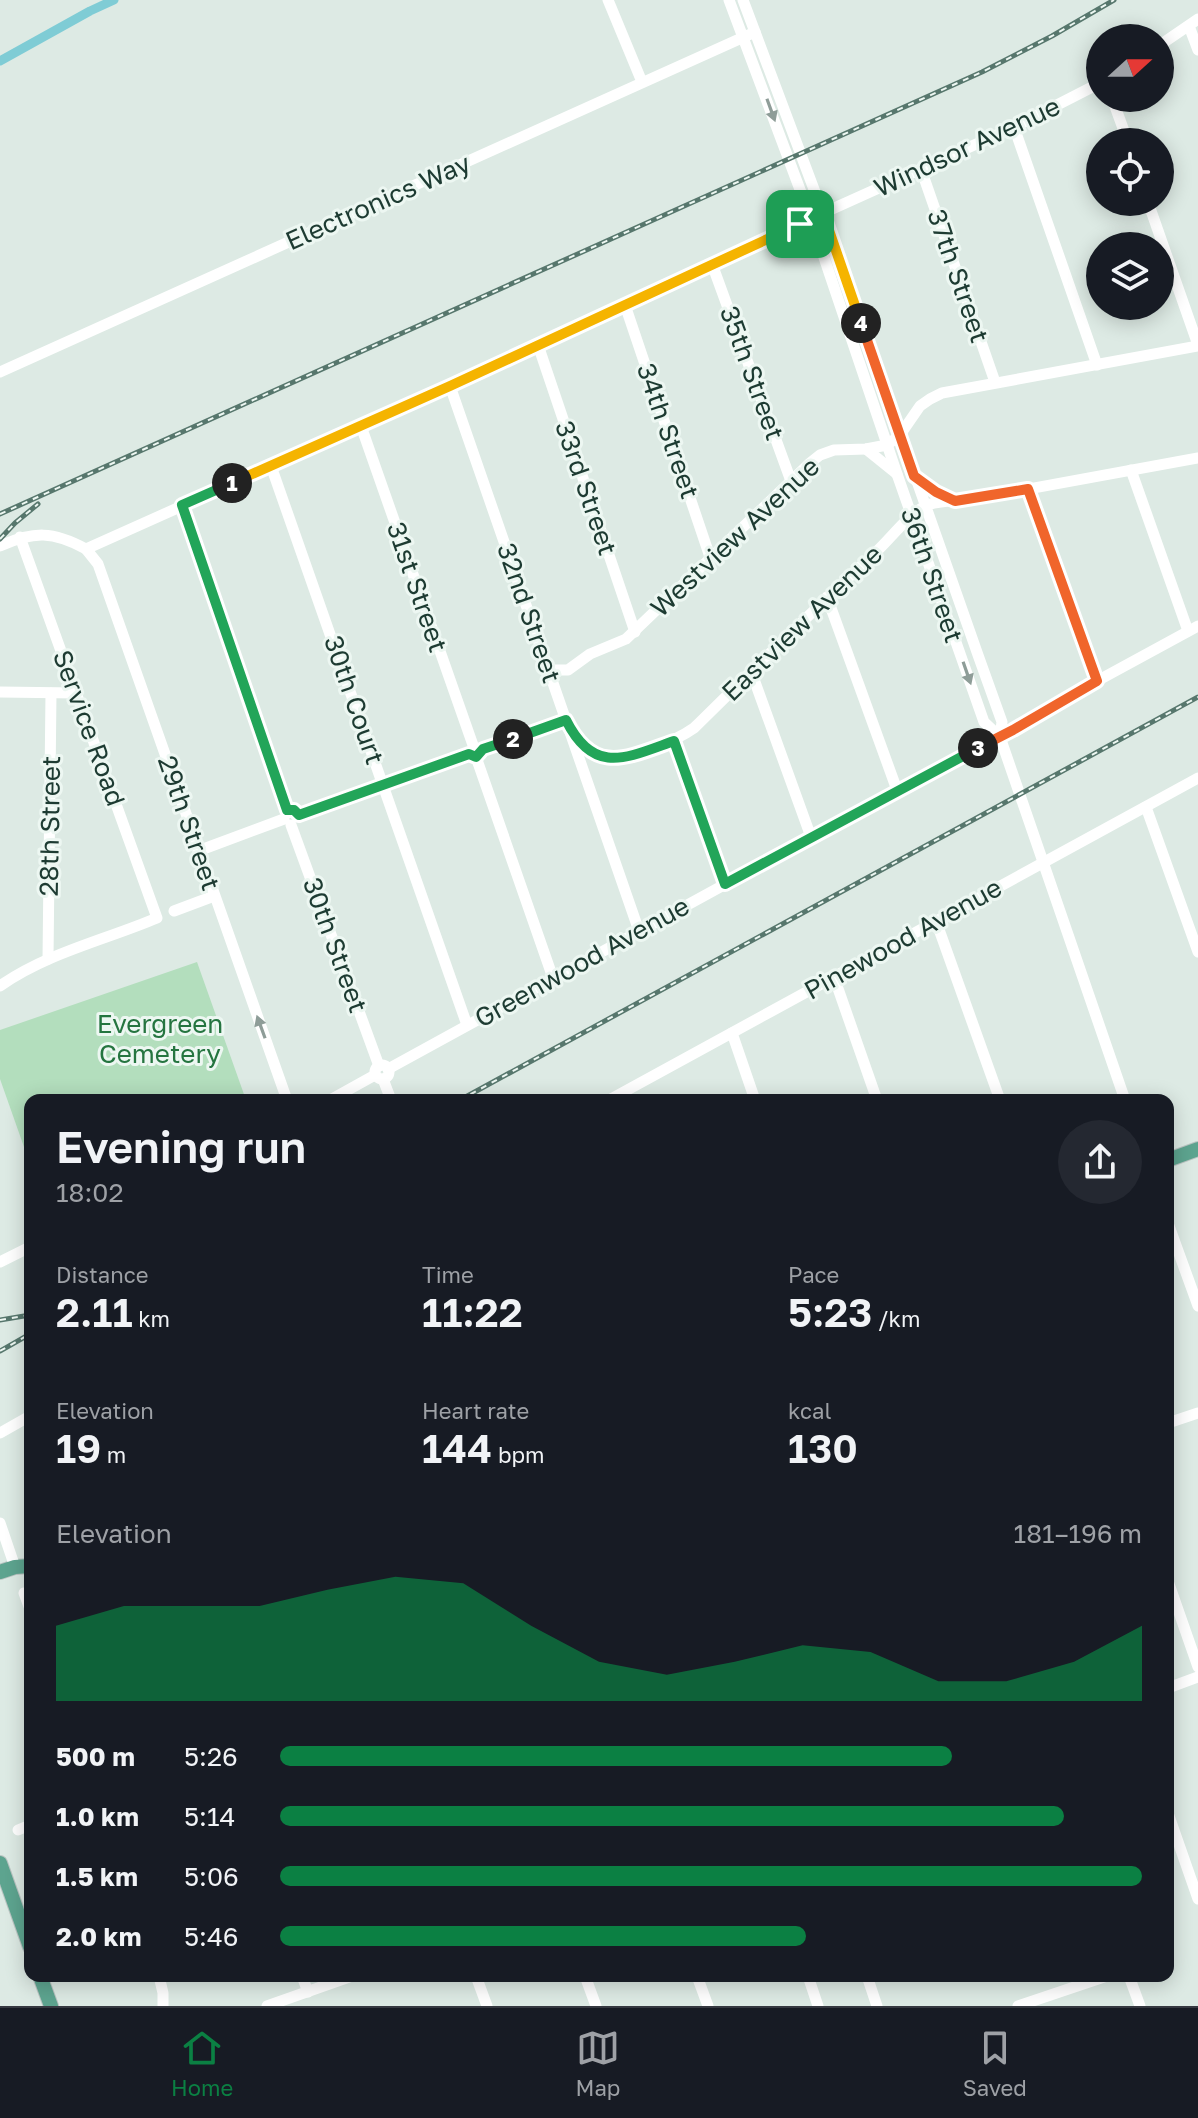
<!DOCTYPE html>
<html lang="en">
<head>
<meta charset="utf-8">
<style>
	:root { --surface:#171b24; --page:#242831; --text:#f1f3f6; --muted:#9ea1a6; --line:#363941; --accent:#0b8043 }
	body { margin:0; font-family:"Golos Text",sans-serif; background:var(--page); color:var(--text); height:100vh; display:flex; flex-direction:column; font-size:30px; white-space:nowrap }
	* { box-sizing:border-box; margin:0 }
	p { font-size:26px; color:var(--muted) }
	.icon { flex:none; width:44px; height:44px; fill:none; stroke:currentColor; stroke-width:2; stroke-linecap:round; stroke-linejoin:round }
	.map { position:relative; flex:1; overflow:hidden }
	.sheet { position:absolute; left:24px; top:1094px; width:1150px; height:888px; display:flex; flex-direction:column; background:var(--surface); border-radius:16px; box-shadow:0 4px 20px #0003 }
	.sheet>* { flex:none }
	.needle { width:52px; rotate:69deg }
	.tools { position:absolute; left:1086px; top:24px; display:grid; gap:16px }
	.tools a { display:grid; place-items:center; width:88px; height:88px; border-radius:50%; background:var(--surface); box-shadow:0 4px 20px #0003; font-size:40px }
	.pin { position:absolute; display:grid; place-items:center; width:68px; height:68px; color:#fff; margin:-34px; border-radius:16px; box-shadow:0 4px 12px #0006 }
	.km { position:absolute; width:40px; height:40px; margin:-20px; border-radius:50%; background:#222; color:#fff; font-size:22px; line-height:40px; text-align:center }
	.round { display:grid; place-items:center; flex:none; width:84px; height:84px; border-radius:42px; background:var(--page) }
	.overview { display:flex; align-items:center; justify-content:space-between; height:136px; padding:0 32px }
	h1 { font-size:44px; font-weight:600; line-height:60px }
	.metrics { display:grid; grid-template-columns:repeat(3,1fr); gap:12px; height:136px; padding:8px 32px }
	.metrics div { display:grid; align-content:center }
	.metrics b { font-size:40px; font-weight:600 }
	.metrics small { font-size:22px; font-weight:400 }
	.metrics p { font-size:22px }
	.chart { height:224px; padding:16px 32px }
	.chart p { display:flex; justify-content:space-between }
	.chart svg { width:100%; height:144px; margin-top:8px; fill:var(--accent); opacity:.7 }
	ul { padding:0 32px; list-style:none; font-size:26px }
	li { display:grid; grid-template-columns:128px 96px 1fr; align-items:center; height:60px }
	li i { height:20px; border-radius:10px; background:var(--accent) }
	.dock { display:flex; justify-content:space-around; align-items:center; height:112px; border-top:2px solid var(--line); background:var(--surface); font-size:22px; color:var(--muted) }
	.dock a { display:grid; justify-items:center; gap:4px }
	.dock .active { color:var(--accent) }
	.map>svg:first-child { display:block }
</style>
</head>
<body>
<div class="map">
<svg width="1198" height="2006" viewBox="0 0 1198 2006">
	<rect width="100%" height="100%" fill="#ddeae4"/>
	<polygon fill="#b3debd" points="197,962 246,1100 30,1100 30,1164 0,1079 0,1030"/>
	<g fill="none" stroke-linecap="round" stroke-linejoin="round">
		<polyline stroke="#7fccd5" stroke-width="9" points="0,61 90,11 114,0"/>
		<g stroke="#bbc4c2" stroke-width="16">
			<g id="major">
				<polyline points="1168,1160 1198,1149"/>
				<polyline points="0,1572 15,1567 30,1566"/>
				<polyline points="0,1863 30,1947"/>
				<polyline points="40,1976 51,2006"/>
			</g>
		</g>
		<g stroke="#fff" stroke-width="11">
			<polyline points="608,0 642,82"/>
			<polyline points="729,0 811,219 897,474 984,722 1000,737 1125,1100"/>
			<polyline points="743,0 821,208 978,655 1002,722 1000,737"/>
			<polyline points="1189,26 1198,50"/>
			<polyline points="1160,45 1198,19"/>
			<polyline points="1112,98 1128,142"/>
			<polyline points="1014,127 1097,365"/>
			<polyline points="921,169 995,382"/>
			<polyline points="1148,202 1198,345"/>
			<polyline points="712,264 791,481"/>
			<polyline points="625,305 710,557"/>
			<polyline points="538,345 635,632"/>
			<polyline points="0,372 755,32"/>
			<polyline points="450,386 639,931"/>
			<polyline points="361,426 474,748"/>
			<polyline points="866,449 897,474"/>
			<polyline points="271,466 467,1025"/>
			<polyline points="1131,470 1188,631"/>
			<polyline points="915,476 936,492 954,501"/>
			<polyline points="1028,489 1097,681"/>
			<polyline points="182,505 287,810"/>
			<path d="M0,546C34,531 53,531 86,549L450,386L830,210L1014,127L1100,83"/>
			<polyline points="86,549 98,564 287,1100"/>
			<polyline points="827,597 897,790"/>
			<polyline points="549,670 568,670 590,654 626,639 810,463 820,455 834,450 866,449 887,445 900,435 920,406 930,399 942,393 1198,346"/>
			<polyline points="751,671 811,837"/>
			<polyline points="0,692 76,693"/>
			<path d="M566,720C586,761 607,765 649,750C665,744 680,738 694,728C754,669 814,609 876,552C891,538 908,515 925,506C938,500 954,501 968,500L1198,458"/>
			<polyline points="674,741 725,884"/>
			<polyline points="480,751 566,720"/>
			<polyline points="476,757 480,753 476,748 472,750 471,754 476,757 553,978"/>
			<polyline points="1146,807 1198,952"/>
			<polyline points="299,815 471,754"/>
			<polyline points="291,825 379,1066"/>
			<polyline points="198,851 284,819"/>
			<polyline points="174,911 214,896"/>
			<polyline points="936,921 1000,1100"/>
			<polyline points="48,959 51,693"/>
			<polyline points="834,977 877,1100"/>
			<path d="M0,986C47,953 105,940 157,918L20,537"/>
			<polyline points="732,1033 755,1100"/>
			<circle cx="382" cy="1072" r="7"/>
			<polyline points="388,1069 897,790 1013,730 1097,681 1198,626"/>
			<polyline points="383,1079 391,1100"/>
			<polyline points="330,1100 375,1075"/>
			<polyline points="609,1100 1198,778"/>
			<polyline points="1168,1223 1198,1306"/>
			<polyline points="0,1262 30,1247"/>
			<polyline points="1168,1423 1198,1413"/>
			<polyline points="0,1433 30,1416"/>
			<polyline points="0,1523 15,1567"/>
			<polyline points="1168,1581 1198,1667"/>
			<polyline points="24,1593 30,1609"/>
			<polyline points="1168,1688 1198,1677"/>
			<polyline points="1168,1813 1198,1899"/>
			<polyline points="18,1830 30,1825"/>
			<polyline points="159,1976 163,1993 163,2006"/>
			<polyline points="302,1976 308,1992"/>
			<polyline points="476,1976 487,2006"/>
			<polyline points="585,1976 596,2006"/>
			<polyline points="697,1976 708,2006"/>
			<polyline points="808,1976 818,2006"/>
			<polyline points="867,1976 877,2006"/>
			<polyline points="1129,1976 1140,2006"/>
			<polyline points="267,2006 352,1976"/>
			<polyline points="1018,2006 1107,1976"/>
		</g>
		<use href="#major" stroke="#5da48f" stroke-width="14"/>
		<g stroke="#57776d" stroke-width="5">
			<g id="rail">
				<polyline points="0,514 982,72 1052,36 1114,0"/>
				<polyline points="0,539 15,523 38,504"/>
				<polyline points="460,1100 1198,697"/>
				<polyline points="0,1320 30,1315"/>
				<polyline points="0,1351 30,1334"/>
			</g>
		</g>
		<use href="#rail" stroke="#edf7f2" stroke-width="2" stroke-dasharray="6" stroke-linecap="butt"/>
	</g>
	<defs><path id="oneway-solid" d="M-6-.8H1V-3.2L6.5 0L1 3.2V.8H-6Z" transform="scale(2)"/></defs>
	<g fill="#8e9d98">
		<use href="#oneway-solid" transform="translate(771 110) rotate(70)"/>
		<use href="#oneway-solid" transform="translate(967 673) rotate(71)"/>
		<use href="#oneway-solid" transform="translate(261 1027) rotate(-110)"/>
	</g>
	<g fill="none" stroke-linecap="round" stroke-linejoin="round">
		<g stroke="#fff" stroke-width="16">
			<polyline id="split-1" points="232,483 450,386 800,224"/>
		</g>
		<g stroke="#fff" stroke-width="16">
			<polyline id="split-2" points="232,483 182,505 287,810 294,810 299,815 469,754 476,757 483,749 513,739"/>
		</g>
		<g stroke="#fff" stroke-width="16">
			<path id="split-3" d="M513,739L566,720C594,776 626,758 674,741L725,884L978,748"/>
		</g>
		<g stroke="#fff" stroke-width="16">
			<polyline id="split-4" points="861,323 914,476 936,492 955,501 1028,489 1097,681 1013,730 978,748"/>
		</g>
		<g stroke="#fff" stroke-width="16">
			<polyline id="split-5" points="800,224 823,213 861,323"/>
		</g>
		<use href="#split-1" stroke="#f5b400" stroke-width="10"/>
		<use href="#split-2" stroke="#22a559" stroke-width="10"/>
		<use href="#split-3" stroke="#22a559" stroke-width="10"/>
		<use href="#split-4" stroke="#f0652b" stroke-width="10"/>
		<use href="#split-5" stroke="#f5b400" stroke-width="10"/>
	</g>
	<g text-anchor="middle" stroke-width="6" stroke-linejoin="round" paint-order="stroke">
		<g font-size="26" fill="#1d3b32" stroke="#edf7f2">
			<text transform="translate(967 147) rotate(-25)" y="9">Windsor Avenue</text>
			<text transform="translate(378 202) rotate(-24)" y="9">Electronics Way</text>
			<text transform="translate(958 276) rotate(71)" y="9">37th Street</text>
			<text transform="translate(752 373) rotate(70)" y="9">35th Street</text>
			<text transform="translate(668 431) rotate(71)" y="9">34th Street</text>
			<text transform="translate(586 488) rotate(71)" y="9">33rd Street</text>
			<text transform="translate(735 537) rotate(-43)" y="9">Westview Avenue</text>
			<text transform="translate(932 575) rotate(71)" y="9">36th Street</text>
			<text transform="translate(417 587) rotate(71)" y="9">31st Street</text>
			<text transform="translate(529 613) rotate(71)" y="9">32nd Street</text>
			<text transform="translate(802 623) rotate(-44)" y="9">Eastview Avenue</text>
			<text transform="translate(354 700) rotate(71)" y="9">30th Court</text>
			<text transform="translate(89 728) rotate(70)" y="9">Service Road</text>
			<text transform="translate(189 823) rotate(71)" y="9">29th Street</text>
			<text transform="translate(50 826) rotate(-89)" y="9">28th Street</text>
			<text transform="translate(903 939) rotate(-29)" y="9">Pinewood Avenue</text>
			<text transform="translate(335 945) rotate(70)" y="9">30th Street</text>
			<text transform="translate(582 962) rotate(-29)" y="9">Greenwood Avenue</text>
		</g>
		<g font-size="26" fill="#257540" stroke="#edf7f2">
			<text x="160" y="1033">Evergreen<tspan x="160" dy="30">Cemetery</tspan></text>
		</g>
	</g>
</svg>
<div class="tools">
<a><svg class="needle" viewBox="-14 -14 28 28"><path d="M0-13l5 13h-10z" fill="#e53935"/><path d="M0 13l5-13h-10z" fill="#9ea1a6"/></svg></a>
<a><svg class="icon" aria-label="locate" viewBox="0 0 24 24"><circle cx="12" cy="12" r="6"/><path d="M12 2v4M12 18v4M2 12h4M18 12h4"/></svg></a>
<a><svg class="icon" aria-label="layers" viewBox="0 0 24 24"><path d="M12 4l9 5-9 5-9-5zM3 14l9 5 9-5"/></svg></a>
</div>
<div class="pin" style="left:800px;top:224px;background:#1e9e55"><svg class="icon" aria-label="arrive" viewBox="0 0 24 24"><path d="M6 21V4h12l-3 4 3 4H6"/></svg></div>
<b class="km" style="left:232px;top:483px">1</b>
<b class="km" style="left:513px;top:739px">2</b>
<b class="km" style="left:978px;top:748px">3</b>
<b class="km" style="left:861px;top:323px">4</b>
<section class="sheet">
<div class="overview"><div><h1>Evening run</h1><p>18:02</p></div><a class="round"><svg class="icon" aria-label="share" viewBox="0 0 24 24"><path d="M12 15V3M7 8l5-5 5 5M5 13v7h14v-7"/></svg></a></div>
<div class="metrics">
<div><p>Distance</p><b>2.11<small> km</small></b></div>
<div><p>Time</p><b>11:22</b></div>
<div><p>Pace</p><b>5:23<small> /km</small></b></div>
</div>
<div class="metrics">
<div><p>Elevation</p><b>19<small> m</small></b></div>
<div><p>Heart rate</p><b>144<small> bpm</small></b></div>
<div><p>kcal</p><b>130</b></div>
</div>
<div class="chart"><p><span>Elevation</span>181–196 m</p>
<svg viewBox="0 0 160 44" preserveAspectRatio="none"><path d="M0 44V21L10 15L20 15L30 15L40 10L50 6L60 8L70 21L80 32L90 36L100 32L110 27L120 29L130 38L140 38L150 32L160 21V44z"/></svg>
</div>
<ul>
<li><b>500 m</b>5:26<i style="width:78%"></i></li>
<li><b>1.0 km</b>5:14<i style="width:91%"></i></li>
<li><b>1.5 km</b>5:06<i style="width:100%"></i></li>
<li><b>2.0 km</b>5:46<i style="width:61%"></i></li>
</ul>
</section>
</div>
<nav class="dock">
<a class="active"><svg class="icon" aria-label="home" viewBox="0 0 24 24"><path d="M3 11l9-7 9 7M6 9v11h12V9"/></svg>Home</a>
<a><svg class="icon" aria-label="map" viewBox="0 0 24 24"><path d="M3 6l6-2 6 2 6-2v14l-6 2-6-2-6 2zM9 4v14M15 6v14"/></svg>Map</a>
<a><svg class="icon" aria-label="saved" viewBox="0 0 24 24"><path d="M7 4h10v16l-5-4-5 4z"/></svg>Saved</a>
</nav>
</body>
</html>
